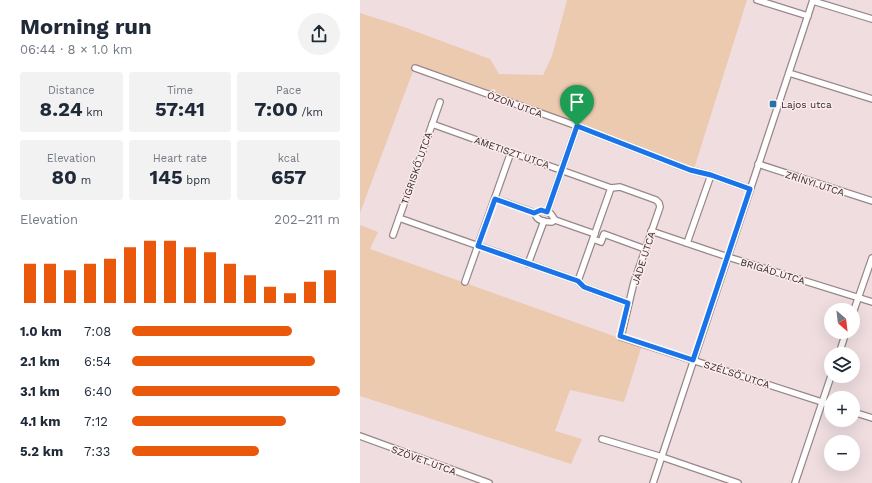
<!DOCTYPE html>
<html lang="en">
<head>
<meta charset="utf-8">
<style>
	:root { --surface:#fff; --page:#f2f2f3; --text:#1f2937; --muted:#747a83; --accent:#ea580c }
	body { margin:0; font-family:"Work Sans",sans-serif; background:var(--page); color:var(--text); height:100vh; display:flex; flex-direction:column; font-size:15px; white-space:nowrap }
	* { box-sizing:border-box; margin:0 }
	p { font-size:13px; color:var(--muted) }
	.icon { flex:none; width:22px; height:22px; fill:none; stroke:currentColor; stroke-width:2; stroke-linecap:round; stroke-linejoin:round }
	.map { position:relative; flex:1; overflow:hidden }
	.panel { display:flex; flex-direction:column; background:var(--surface); width:360px }
	.panel>* { flex:none }
	.needle { width:26px; rotate:152deg }
	.fabs { position:absolute; left:464px; top:303px; display:grid; gap:8px }
	.fabs a { display:grid; place-items:center; width:36px; height:36px; border-radius:50%; background:var(--surface); box-shadow:0 4px 16px #0002; font-size:20px }
	.pin { position:absolute; display:grid; place-items:center; width:34px; height:34px; color:#fff; margin:-41px -17px; border-radius:50% 50% 50% 0; rotate:-45deg; box-shadow:0 0 4px #0007 }
	.pin .icon { rotate:45deg }
	.round { display:grid; place-items:center; flex:none; width:42px; height:42px; border-radius:21px; background:var(--page) }
	.headline { display:flex; align-items:center; justify-content:space-between; height:68px; padding:0 20px }
	h1 { font-size:22px; font-weight:700; line-height:30px }
	.stats { display:grid; grid-template-columns:repeat(3,1fr); gap:6px; height:68px; padding:4px 20px }
	.stats div { display:grid; align-content:center; border-radius:4px; background:var(--page); text-align:center }
	.stats b { font-size:20px; font-weight:700 }
	.stats small { font-size:11px; font-weight:400 }
	.stats p { font-size:11px }
	.chart { height:112px; padding:8px 20px }
	.chart p { display:flex; justify-content:space-between }
	.chart svg { width:100%; height:72px; margin-top:4px; stroke:var(--accent); stroke-width:6 }
	ul { padding:0 20px; list-style:none; font-size:13px }
	li { display:grid; grid-template-columns:64px 48px 1fr; align-items:center; height:30px }
	li i { height:10px; border-radius:5px; background:var(--accent) }
	main { display:flex; flex:1; min-height:0 }
	.map>svg:first-child { display:block }
</style>
</head>
<body>
<main>
<section class="panel">
<div class="headline"><div><h1>Morning run</h1><p>06:44 · 8 × 1.0 km</p></div><a class="round"><svg class="icon" aria-label="share" viewBox="0 0 24 24"><path d="M12 15V3M7 8l5-5 5 5M5 13v7h14v-7"/></svg></a></div>
<div class="stats">
<div><p>Distance</p><b>8.24<small> km</small></b></div>
<div><p>Time</p><b>57:41</b></div>
<div><p>Pace</p><b>7:00<small> /km</small></b></div>
</div>
<div class="stats">
<div><p>Elevation</p><b>80<small> m</small></b></div>
<div><p>Heart rate</p><b>145<small> bpm</small></b></div>
<div><p>kcal</p><b>657</b></div>
</div>
<div class="chart"><p><span>Elevation</span>202–211 m</p>
<svg viewBox="0 0 160 44" preserveAspectRatio="none"><path d="M5 44V20M15 44V20M25 44V24M35 44V20M45 44V17M55 44V10M65 44V6M75 44V6M85 44V10M95 44V13M105 44V20M115 44V27M125 44V34M135 44V38M145 44V31M155 44V24"/></svg>
</div>
<ul>
<li><b>1.0 km</b>7:08<i style="width:77%"></i></li>
<li><b>2.1 km</b>6:54<i style="width:88%"></i></li>
<li><b>3.1 km</b>6:40<i style="width:100%"></i></li>
<li><b>4.1 km</b>7:12<i style="width:74%"></i></li>
<li><b>5.2 km</b>7:33<i style="width:61%"></i></li>
</ul>
</section>
<div class="map">
<svg width="512" height="483" viewBox="0 0 512 483">
	<rect width="100%" height="100%" fill="#efdde0"/>
	<g fill="#eccaaf">
		<polygon points="207,0 387,0 333,172 53,71 0,213 0,13 41,26 130,59 139,74 183,75 192,56"/>
		<polygon points="0,225 18,232 10,249 262,339 281,348 264,402 210,390 195,431 222,439 211,464 0,396"/>
	</g>
	<g fill="none" stroke-linecap="round" stroke-linejoin="round">
		<g stroke="#988789" stroke-width="8">
			<g id="minor">
				<polyline points="397,0 448,16"/>
				<polyline points="453,1 512,19"/>
				<polyline points="55,68 217,126 330,170 351,175 390,189"/>
				<polyline points="429,73 512,99"/>
				<polyline points="72,124 251,188 260,187 296,200 299,203 300,207 274,282 261,337 471,405"/>
				<polyline points="398,164 512,201"/>
				<polyline points="135,199 175,213 181,210 187,212 191,214 195,220 235,234"/>
				<polyline points="187,212 217,126"/>
				<path d="M175,213C176,221 185,222 192,222L195,220"/>
				<polyline points="39,218 218,281 224,287 268,303"/>
				<polyline points="291,231 368,257 512,302"/>
				<polyline points="33,235 80,102"/>
				<polyline points="233,239 241,242 244,234 285,249"/>
				<polyline points="327,243 351,175"/>
				<polyline points="168,264 184,221"/>
				<polyline points="218,281 251,188"/>
				<polyline points="105,282 151,152"/>
				<polyline points="493,313 512,258"/>
				<polyline points="479,354 486,332"/>
				<polyline points="493,412 512,418"/>
				<polyline points="0,436 129,483"/>
				<polyline points="242,439 302,457 378,483"/>
				<polyline points="293,483 453,0"/>
				<polyline points="435,483 471,376"/>
			</g>
		</g>
		<use href="#minor" stroke="#fff" stroke-width="5.5"/>
	</g>
	<g fill="none" stroke-linecap="round" stroke-linejoin="round">
		<g stroke="#fff" stroke-width="8">
			<polygon id="route" points="217,126 330,170 351,175 390,189 333,360 260,336 268,303 224,287 218,281 118,246 135,199 174,213 181,210 187,212"/>
		</g>
		<use href="#route" stroke="#1a73e8" stroke-width="5"/>
	</g>
	<rect fill="#2377a7" stroke="#fdebed" stroke-width="1.5" x="409" y="100" width="8" height="8" rx="2"/>
	<g text-anchor="middle" stroke-width="3" stroke-linejoin="round" paint-order="stroke">
		<g font-size="10" fill="#2f292a" stroke="#fdebed">
			<text transform="translate(155 104) rotate(20)" y="4">ÓZON UTCA</text>
			<text transform="translate(152 152) rotate(19)" y="4">AMETISZT UTCA</text>
			<text transform="translate(56 168) rotate(-71)" y="4">TIGRISKŐ UTCA</text>
			<text transform="translate(455 183) rotate(18)" y="4">ZRÍNYI UTCA</text>
			<text transform="translate(283 258) rotate(-72)" y="4">JÁDE UTCA</text>
			<text transform="translate(413 271) rotate(17)" y="4">BRIGÁD UTCA</text>
			<text transform="translate(377 374) rotate(18)" y="4">SZÉLSŐ UTCA</text>
			<text transform="translate(64 460) rotate(20)" y="4">SZÖVET UTCA</text>
		</g>
		<g font-size="10" fill="#2f292a" stroke="#fdebed" text-anchor="start">
			<text x="421" y="108">Lajos utca</text>
		</g>
	</g>
</svg>
<div class="fabs">
<a><svg class="needle" viewBox="-14 -14 28 28"><path d="M0-13l5 13h-10z" fill="#e53935"/><path d="M0 13l5-13h-10z" fill="#747a83"/></svg></a>
<a><svg class="icon" aria-label="layers" viewBox="0 0 24 24"><path d="M12 4l9 5-9 5-9-5zM3 14l9 5 9-5"/></svg></a>
<a>+</a>
<a>−</a>
</div>
<div class="pin" style="left:217px;top:126px;background:#1e9e55"><svg class="icon" aria-label="arrive" viewBox="0 0 24 24"><path d="M6 21V4h12l-3 4 3 4H6"/></svg></div>
</div>
</main>
</body>
</html>
